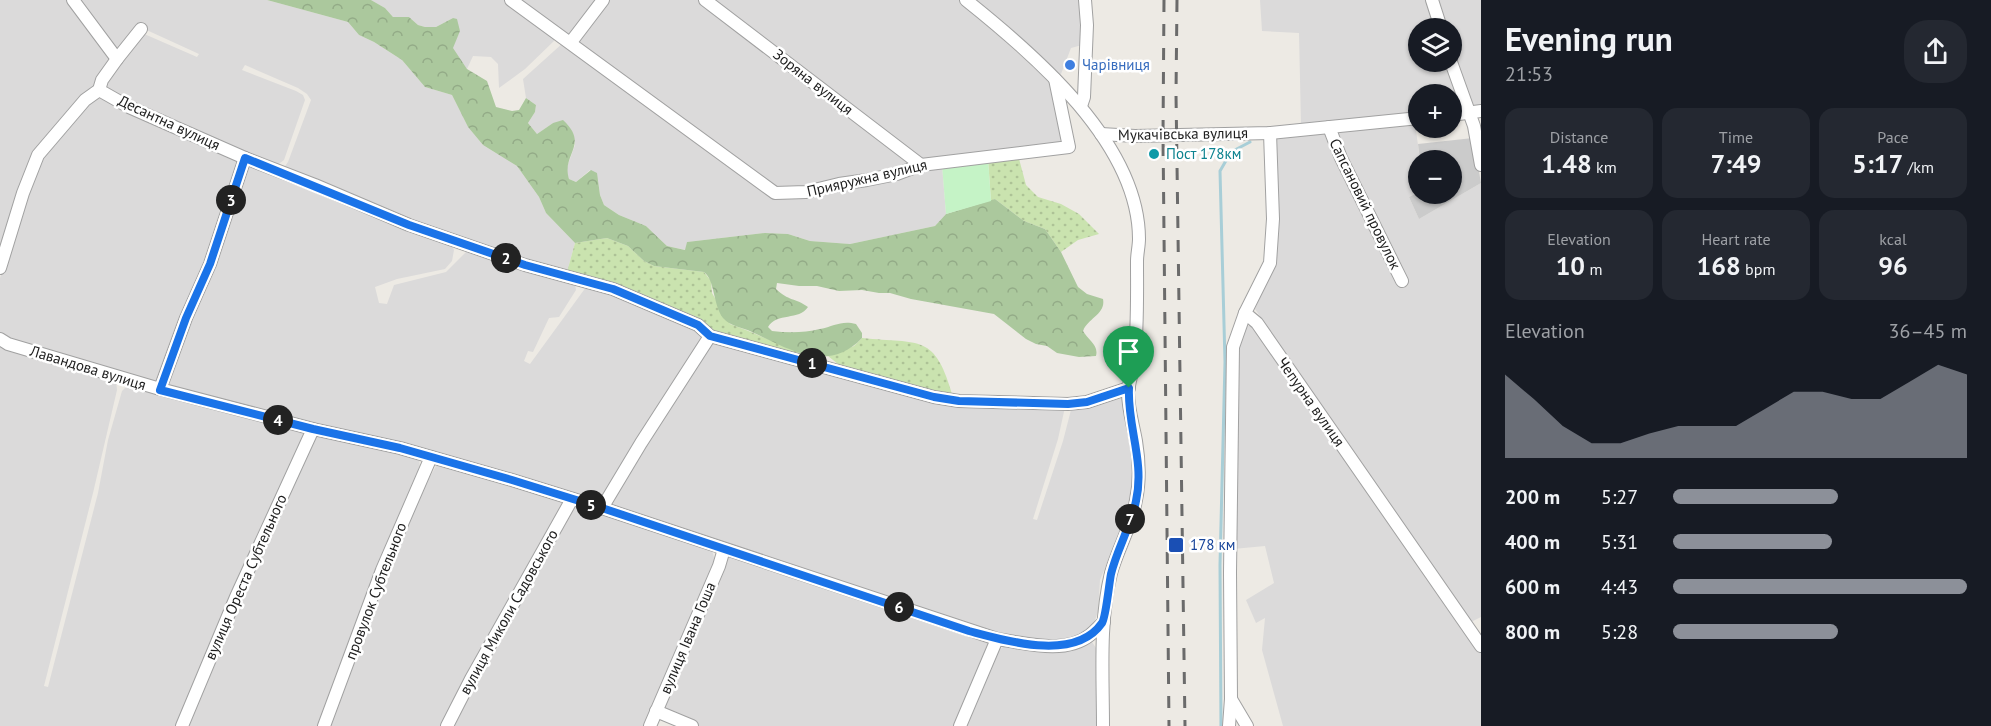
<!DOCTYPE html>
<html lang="en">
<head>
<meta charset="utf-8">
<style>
	:root { --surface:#171b24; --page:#242831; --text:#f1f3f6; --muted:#9ea1a6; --accent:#8c9099 }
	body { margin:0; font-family:"PT Sans",sans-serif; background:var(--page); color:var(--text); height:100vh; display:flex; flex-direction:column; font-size:22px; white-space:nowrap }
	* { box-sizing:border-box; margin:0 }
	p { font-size:20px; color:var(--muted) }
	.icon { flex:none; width:33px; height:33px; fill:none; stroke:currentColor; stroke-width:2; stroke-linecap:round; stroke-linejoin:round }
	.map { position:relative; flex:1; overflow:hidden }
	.side { display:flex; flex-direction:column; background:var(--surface); width:510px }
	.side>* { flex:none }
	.buttons { position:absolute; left:1408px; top:18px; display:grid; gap:12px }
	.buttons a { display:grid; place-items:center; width:54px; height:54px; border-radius:50%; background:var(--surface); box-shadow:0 2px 4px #0004; font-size:30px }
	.pin { position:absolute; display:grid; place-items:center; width:51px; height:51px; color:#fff; margin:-62px -26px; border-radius:50% 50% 50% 0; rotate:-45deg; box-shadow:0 0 6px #0007 }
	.pin .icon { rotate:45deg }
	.km { position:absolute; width:30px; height:30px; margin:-15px; border-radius:50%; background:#222; color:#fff; font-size:16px; line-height:30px; text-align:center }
	.round { display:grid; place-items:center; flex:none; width:63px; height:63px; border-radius:24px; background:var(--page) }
	.headline { display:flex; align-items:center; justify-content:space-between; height:102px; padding:0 24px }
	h1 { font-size:33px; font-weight:700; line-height:45px }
	.figures { display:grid; grid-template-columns:repeat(3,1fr); gap:9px; height:102px; padding:6px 24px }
	.figures div { display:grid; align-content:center; border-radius:15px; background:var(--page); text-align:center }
	.figures b { font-size:26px; font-weight:700 }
	.figures small { font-size:16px; font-weight:400 }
	.figures p { font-size:16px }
	.chart { height:168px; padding:12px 24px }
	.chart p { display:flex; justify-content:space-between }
	.chart svg { width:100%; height:108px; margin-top:6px; fill:var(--accent); opacity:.7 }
	ul { padding:0 24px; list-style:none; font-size:20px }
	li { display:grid; grid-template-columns:96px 72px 1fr; align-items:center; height:45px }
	li i { height:15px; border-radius:8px; background:var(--accent) }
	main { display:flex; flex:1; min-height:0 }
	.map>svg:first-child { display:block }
</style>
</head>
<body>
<main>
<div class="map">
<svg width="1481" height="726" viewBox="0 0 1481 726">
	<defs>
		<pattern id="grass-dots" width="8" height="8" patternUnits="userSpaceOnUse" patternTransform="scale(1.5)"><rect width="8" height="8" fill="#cae3af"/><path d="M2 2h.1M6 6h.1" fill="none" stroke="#adc296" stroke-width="1.8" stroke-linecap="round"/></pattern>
		<pattern id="forest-crowns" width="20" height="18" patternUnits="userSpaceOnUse" patternTransform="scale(1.5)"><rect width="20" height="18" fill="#abc89d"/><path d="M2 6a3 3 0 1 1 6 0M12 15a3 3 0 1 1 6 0" fill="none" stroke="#93ab87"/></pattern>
	</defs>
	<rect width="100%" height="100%" fill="#edeae4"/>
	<g fill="#dbdada">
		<polygon points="0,0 71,0 113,58 94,87 37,154 0,259"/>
		<polygon points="76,0 267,0 348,22 359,35 374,42 402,60 425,87 452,95 468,127 483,145 517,166 539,197 546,213 575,243 567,272 528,263 441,232 283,169 288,162 311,100 307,94 298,88 245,65 242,70 296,91 303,95 305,100 284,160 276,166 104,90 104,81 142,33 197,57 199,54 140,27 117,54"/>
		<polygon points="371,0 507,0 553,34 554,41 525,69 499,88 498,64 491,57 473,56 467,69 452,48 460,31 453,18 436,27 425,27 418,25 409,17 393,17 385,8"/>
		<polygon points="516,0 600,0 569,39"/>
		<polygon points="605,0 700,0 917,164 820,185 773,190 579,45 577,39"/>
		<polygon points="710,0 959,0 1048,80 1065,136 1055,146 924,161"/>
		<polygon points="973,0 1080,0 1082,45 1071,48 1061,74 1053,72"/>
		<polygon points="1260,0 1430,0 1439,28 1419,28 1419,62 1449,62 1459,95 1457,110 1452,110 1452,94 1419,94 1419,114 1301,125 1299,33 1262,31"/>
		<polygon points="1434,0 1481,0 1481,105 1472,107 1452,57 1452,28 1443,28"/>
		<polygon points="564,42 772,195 942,165 946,214 935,226 850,244 810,241 788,234 765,233 687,242 686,250 667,246 646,226 619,215 604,205 600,195 598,180 590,170 576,182 569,179 566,170 575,145 573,133 553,123 537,134 528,123 535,112 536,105 526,98 523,79"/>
		<polygon points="103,98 241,158 225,211 156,385 10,341 0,335 0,278 40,156 88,100"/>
		<polygon points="1415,123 1420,160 1419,192 1409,197 1419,219 1481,183 1481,617 1469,623 1255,309 1274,263 1278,236 1277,135 1326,131 1402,288 1408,286 1369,209 1338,140 1338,130"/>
		<polygon points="251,163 451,244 454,250 452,261 445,269 397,279 375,287 379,303 387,304 394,285 446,272 468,250 574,279 576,290 559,317 549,318 533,352 528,351 524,361 530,364 589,283 702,331 705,337 598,504 165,387 244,167"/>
		<polygon points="1254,325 1481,651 1481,726 1283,726 1262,650 1265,618 1256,623 1246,600 1274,583 1265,546 1233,549 1236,350 1243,327"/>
		<polygon points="718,342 899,390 1065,407 1058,439 1033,519 1037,520 1063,441 1072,406 1122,398 1125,419 1129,427 1133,442 1134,498 1100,580 1098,611 1093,627 1084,635 1052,643 998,636 610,508 609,501 709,345"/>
		<polygon points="0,344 116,381 117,390 93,493 44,686 48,687 98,493 108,440 122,391 129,384 306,432 179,726 0,726"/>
		<polygon points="318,434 419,457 420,469 321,726 186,726 310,440"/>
		<polygon points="436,466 452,466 564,502 445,726 327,726 414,505"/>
		<polygon points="577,504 711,546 716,565 646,726 450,726 568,509"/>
		<polygon points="731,554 982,638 988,643 958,726 696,726 661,707 720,568"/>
		<polygon points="1092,642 1098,651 1096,666 1097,726 962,726 995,652 1007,645 1075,648"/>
	</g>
	<polygon fill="#cbcbcb" points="1473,138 1481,183 1419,219 1409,197 1419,192 1452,194 1452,160 1420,160 1418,144"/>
	<g fill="url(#grass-dots)">
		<polygon points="1018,155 1026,185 1038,197 1061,204 1079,214 1099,234 1078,240 1061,252 1045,229 1024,221 995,199 991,201 988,159"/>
		<path d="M607,238L628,246L644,261L654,266L704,272L711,281L712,293L730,324C758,334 783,347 810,356L787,353L716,333L700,320L567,272L575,243Z"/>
		<path d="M862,338C921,344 935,333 953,397L843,368L828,356L854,346Z"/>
	</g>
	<path fill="url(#forest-crowns)" d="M267,0H371L385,8L393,17H409L418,25L425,27H436L453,18L457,19L460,31L453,48L467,69L487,81L496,107L512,111L519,110L526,98L536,105L535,112L528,123L537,134L553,123L563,120C590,145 561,154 569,179L576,182L591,170L597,173L600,195L604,205L619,215L646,226L667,246L685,250L687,242L765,233L788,234L810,241L850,244L935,226L946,214L995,199L1024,221L1045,229L1061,252L1078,287L1087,294L1103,299C1106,314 1088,318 1083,331C1088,340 1099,345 1096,356L1079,357L1057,353L1047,346L1036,344L1026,339L994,314L911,299L890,293H879L862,290L839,291L817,286H799L777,283L776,289C788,301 796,298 808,307C799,321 777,312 768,327L772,331C788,333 804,333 820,329C834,326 842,320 856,324L862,333V338C828,374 788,349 752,332C742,327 731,327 723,318C713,305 715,280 704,272L654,266L644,261L628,246L607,238L575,243L546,213L539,197L517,166L483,145L468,127L452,95L425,87L402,60L374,42L359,35L348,22Z"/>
	<polygon fill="#c5f3c6" points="988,159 991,201 946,214 942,165"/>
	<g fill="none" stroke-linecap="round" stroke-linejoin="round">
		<polyline stroke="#a8ced7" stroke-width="3" points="1221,726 1220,565 1225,362 1220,171 1231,152 1250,142"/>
		<g stroke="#a1a1a1" stroke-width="14">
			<g id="minor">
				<polyline points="73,0 117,59"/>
				<polyline points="511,0 775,193 806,192 839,184 867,180 897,174 921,165 1069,147 1055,79"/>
				<polyline points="705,0 921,165"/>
				<path d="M966,0C1035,55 1139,144 1139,239C1139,246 1137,254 1137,261C1137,295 1138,328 1134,361C1133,371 1129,382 1128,392C1128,409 1133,424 1136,441C1139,459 1140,481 1136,500C1132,525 1118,548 1111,573C1099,622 1103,675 1103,726"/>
				<polyline points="1432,0 1441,28"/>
				<polyline points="571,42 603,0"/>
				<polyline points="1451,62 1474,126 1481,165"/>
				<polyline points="99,90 129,107 245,158 315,185 409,225 525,265 613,289 698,325 710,336 934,397 959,401 1068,404 1087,402 1129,388"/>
				<polyline points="1081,106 1084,97 1087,25 1085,0"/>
				<polyline points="1452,115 1481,111"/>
				<polyline points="1329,127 1341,158 1402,281"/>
				<polyline points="1270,133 1273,219 1270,263 1245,313 1257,323 1481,646"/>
				<polyline points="1101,134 1135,136 1270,133 1419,118"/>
				<polyline points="0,268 23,193 38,155 85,100 99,90 102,80 117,59 141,29"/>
				<path d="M0,339L8,344L160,389L313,429L400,448L512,480L602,508L997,639C1025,643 1065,655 1090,635C1095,631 1099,626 1104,622"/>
				<polyline points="160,389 186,318 210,264 245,158"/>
				<polyline points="602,508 641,443 710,336"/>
				<polyline points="1231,699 1247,726"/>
				<polyline points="656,711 692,726"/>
				<polyline points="182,726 236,597 313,429"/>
				<polyline points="324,726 382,570 431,457"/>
				<polyline points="447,726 471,679 572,499"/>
				<polyline points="650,726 719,566 724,549"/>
				<polyline points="960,726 997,639"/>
				<polyline points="1229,726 1231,699 1230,573 1233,347 1245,313"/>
			</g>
		</g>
		<use href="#minor" stroke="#fff" stroke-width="12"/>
		<g stroke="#6b6b6b" stroke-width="3" stroke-dasharray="12 12" stroke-linecap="butt">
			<polyline points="1164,0 1163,135 1169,726"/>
			<polyline points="1177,0 1176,94 1185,726"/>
		</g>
	</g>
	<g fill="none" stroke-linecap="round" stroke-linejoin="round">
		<g stroke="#fff" stroke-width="12">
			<path id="route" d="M245,158L409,225L525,265L613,289L698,325L710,336L934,397L959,401L1068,404L1087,402L1129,388C1127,426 1145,461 1136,501C1131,526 1117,549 1111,574C1109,584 1106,617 1102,623C1075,662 1007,641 969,631L602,508L512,480L400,448L313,429L160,390L186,318L210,264Z"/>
		</g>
		<use href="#route" stroke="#1a73e8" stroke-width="8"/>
	</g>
	<circle fill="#3f7fe0" stroke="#fff" stroke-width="2" cx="1070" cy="65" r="6"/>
	<circle fill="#0f9aa8" stroke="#fff" stroke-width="2" cx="1154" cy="154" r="6"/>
	<rect fill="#1a4fb4" stroke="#fff" stroke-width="2" x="1168" y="537" width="16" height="16" rx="3"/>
	<g text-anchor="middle" stroke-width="5" stroke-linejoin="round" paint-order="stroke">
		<g font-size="15" fill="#366cbe" stroke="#fff" text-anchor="start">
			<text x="1082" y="70">Чарівниця</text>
		</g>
		<g font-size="15" fill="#1d1d1d" stroke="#fff">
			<text transform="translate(813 82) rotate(38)" y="5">Зоряна вулиця</text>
			<text transform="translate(169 123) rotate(25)" y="5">Десантна вулиця</text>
			<text transform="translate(1183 134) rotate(-1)" y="5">Мукачівська вулиця</text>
			<text transform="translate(867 178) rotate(-13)" y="5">Прияружна вулиця</text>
			<text transform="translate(1365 204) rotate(64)" y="5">Сапсановий провулок</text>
			<text transform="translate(88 368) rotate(17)" y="5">Лавандова вулиця</text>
			<text transform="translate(1311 402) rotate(55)" y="5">Чепурна вулиця</text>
			<text transform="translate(246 577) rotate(-66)" y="5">вулиця Ореста Субтельного</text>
			<text transform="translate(376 591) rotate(-69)" y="5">провулок Субтельного</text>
			<text transform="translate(509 612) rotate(-61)" y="5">вулиця Миколи Садовського</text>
			<text transform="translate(688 638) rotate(-67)" y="5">вулиця Івана Гоша</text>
		</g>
		<g font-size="15" fill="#0d838f" stroke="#fff" text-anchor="start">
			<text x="1166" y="159">Пост 178км</text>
		</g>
		<g font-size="15" fill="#164399" stroke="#fff" text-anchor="start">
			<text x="1190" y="550">178 км</text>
		</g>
	</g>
</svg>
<div class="buttons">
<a><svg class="icon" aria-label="layers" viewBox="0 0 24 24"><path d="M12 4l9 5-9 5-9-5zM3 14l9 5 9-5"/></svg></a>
<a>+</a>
<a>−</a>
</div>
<div class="pin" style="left:1129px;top:388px;background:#1e9e55"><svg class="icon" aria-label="arrive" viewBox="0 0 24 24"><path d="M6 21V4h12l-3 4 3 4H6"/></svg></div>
<b class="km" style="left:812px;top:363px">1</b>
<b class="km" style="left:506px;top:258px">2</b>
<b class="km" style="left:231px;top:200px">3</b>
<b class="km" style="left:278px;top:420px">4</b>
<b class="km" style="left:591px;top:505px">5</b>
<b class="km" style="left:899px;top:607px">6</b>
<b class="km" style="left:1130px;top:519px">7</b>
</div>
<section class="side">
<div class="headline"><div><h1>Evening run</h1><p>21:53</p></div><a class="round"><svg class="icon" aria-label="share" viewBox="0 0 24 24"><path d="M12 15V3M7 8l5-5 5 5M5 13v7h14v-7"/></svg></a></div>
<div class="figures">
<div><p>Distance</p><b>1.48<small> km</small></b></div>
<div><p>Time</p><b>7:49</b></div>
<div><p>Pace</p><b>5:17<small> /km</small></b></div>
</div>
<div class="figures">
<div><p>Elevation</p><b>10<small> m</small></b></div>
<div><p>Heart rate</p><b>168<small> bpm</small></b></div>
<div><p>kcal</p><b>96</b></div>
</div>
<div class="chart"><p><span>Elevation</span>36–45 m</p>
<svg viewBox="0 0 160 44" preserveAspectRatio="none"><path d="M0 44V10L10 20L20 31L30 38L40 38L50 34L60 31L70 31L80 31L90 24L100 17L110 17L120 20L130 20L140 13L150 6L160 10V44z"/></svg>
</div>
<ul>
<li><b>200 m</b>5:27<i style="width:56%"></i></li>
<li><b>400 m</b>5:31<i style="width:54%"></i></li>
<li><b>600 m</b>4:43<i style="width:100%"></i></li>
<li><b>800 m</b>5:28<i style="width:56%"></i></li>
</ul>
</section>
</main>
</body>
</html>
